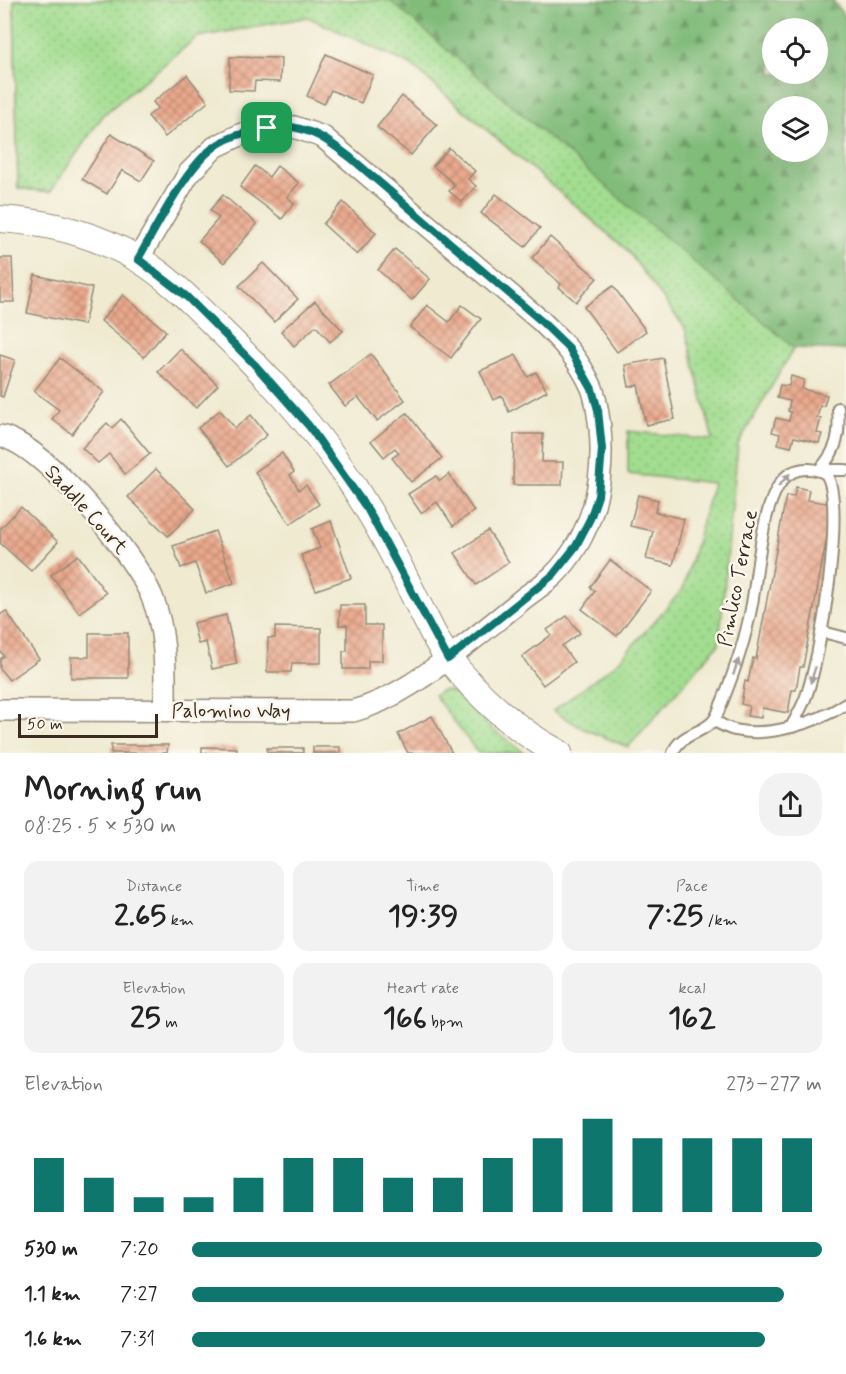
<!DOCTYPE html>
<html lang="en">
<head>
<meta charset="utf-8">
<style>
	:root { --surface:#fff; --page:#f2f2f2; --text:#222; --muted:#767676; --accent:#0f766e }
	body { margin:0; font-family:Mynerve,sans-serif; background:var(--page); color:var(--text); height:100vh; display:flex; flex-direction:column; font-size:22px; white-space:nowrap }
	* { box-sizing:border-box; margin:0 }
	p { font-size:20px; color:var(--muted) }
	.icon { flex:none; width:33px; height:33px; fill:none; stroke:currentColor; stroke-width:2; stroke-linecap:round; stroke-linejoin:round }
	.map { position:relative; height:753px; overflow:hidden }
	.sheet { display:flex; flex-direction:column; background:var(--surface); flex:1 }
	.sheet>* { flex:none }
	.tools { position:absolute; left:762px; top:18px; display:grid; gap:12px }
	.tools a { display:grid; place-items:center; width:66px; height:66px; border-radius:50%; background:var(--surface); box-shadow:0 6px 24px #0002; font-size:30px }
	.scale { position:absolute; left:18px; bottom:15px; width:140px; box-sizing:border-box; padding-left:6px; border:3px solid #3b2a1e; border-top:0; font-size:16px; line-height:21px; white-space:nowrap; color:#3b2a1e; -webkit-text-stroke:4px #fbf7ec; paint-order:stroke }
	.pin { position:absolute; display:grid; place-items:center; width:51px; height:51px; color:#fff; margin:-26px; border-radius:12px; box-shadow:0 3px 9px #0006 }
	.round { display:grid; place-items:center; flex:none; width:63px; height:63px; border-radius:24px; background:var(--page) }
	.summary { display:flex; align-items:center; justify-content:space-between; height:102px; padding:0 24px }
	h1 { font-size:33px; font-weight:700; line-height:45px }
	.figures { display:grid; grid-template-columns:repeat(3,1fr); gap:9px; height:102px; padding:6px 24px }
	.figures div { display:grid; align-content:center; border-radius:15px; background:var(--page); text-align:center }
	.figures b { font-size:30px; font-weight:700 }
	.figures small { font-size:16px; font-weight:400 }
	.figures p { font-size:16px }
	.chart { height:168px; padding:12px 24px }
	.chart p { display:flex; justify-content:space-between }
	.chart svg { width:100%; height:108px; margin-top:6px; stroke:var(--accent); stroke-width:6 }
	ul { padding:0 24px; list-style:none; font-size:20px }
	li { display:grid; grid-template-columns:96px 72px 1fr; align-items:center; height:45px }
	li i { height:15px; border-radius:8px; background:var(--accent) }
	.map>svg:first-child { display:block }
</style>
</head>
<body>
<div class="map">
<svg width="846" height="753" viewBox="0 0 846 753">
	<defs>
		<pattern id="forest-firs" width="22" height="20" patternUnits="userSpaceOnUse" patternTransform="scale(1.5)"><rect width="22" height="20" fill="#81bc7a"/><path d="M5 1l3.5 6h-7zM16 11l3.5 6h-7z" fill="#6b9963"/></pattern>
		<pattern id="park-dots" width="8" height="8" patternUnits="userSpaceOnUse" patternTransform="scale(1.5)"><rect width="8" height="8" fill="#a2dd90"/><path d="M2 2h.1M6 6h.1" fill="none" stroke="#8cbe7c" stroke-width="1.8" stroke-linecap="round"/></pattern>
		<pattern id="building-cross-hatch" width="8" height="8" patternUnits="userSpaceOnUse" patternTransform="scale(1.5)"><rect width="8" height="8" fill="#eaa98d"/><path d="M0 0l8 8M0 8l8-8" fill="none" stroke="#bf8a73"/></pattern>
	</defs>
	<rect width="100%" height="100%" fill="#fbf7ec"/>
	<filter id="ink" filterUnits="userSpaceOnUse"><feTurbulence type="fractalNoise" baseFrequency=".0167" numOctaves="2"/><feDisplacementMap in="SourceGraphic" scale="12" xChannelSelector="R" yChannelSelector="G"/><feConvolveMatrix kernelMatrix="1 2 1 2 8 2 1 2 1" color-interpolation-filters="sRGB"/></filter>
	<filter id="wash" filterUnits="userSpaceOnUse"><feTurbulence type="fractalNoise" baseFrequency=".008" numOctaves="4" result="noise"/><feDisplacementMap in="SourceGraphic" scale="24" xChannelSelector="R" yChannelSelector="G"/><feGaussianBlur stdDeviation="1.35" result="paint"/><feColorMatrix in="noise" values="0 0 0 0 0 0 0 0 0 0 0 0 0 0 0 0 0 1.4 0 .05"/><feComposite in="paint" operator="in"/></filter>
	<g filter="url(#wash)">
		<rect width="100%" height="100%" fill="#efead0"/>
		<path fill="url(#forest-firs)" stroke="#5e734c" stroke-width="1.5" fill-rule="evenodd" d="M14,0H833L846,19V350L794,348L738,323L685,328L627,250L411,65L308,17L197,37L103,115L50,192L18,188ZM772,28H818V74H772ZM772,106H818V152H772Z"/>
		<g fill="url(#park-dots)" stroke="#6e8457" stroke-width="1.5">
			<polygon points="14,0 389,0 794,348 738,444 719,644 628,747 582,728 553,711 618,662 683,589 713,483 628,474 628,431 713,440 685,328 627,250 411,65 308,17 197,37 103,115 50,192 18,188"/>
			<polygon points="442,690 448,690 456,694 492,729 525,753 478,753 434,695"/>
		</g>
		<g id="blocks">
			<g fill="url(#building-cross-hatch)">
				<polygon points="326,54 373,75 361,103 331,90 324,104 307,96"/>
				<polygon points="230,57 281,58 280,82 255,81 254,91 229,90"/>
				<polygon points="187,75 208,102 165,137 148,116 158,108 153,102"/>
				<polygon points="402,96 437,125 411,155 377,127"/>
				<polygon points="111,134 154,161 141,181 122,170 107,194 82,179"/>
				<polygon points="449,148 475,171 468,179 476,186 462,202 449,191 455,185 433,166"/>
				<polygon points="255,166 269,177 277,166 299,183 287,197 294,203 282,219 240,187"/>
				<polygon points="496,194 540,228 525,247 481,213"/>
				<polygon points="223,195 257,224 224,263 199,241 219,218 210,210"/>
				<polygon points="343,202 376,233 357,255 323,224"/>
				<polygon points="550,237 597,278 576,302 559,287 561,284 532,258"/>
				<polygon points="395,249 430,279 412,300 378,270"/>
				<polygon points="0,258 12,258 14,302 0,302"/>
				<polygon points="263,263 298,299 274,322 239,286"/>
				<polygon points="35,275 92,288 84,325 27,313"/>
				<polygon points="613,286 646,331 617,352 584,307"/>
				<polygon points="123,295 166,331 144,357 101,321"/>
				<polygon points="315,301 343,331 330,342 316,326 294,346 281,331"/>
				<polygon points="427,305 449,322 462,305 481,319 451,358 410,327"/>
				<polygon points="180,349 218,385 196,408 158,372"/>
				<polygon points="371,354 405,400 377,421 358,397 345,406 329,385"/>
				<polygon points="0,355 15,360 3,397 0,396"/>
				<polygon points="516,355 528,377 536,372 547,391 509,412 502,396 493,400 480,371"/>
				<polygon points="60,358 104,392 72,434 52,419 59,410 34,391"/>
				<polygon points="663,358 675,419 646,425 638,385 629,387 625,365"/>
				<polygon points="791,376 804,380 802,389 827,395 824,406 820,406 817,418 821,418 817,433 822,434 819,443 794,437 791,447 778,444 780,434 772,432 776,418 789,421 791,412 788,411 790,401 777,398 780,385 789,386"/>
				<polygon points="220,410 235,428 251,415 267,435 229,466 198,428"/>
				<polygon points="407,413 442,458 411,482 392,458 399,453 395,448 384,457 371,441"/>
				<polygon points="121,419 150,454 125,474 109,454 98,463 82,448 107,423 112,428"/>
				<polygon points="514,434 543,434 542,462 563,462 562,485 513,485"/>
				<polygon points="282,453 294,472 290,475 299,490 306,485 319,504 290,524 255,472"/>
				<polygon points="156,469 195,509 168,536 128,497"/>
				<polygon points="449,474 474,511 453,526 437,502 421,513 408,494 436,476 440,481"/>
				<polygon points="796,487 809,490 807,500 833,504 803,667 800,667 796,690 792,690 788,713 762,708 761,718 747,716 749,706 741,704 745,681 748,682 753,658 756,659 786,496 794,497"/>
				<polygon points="638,495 658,500 655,512 684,519 673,565 646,559 653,531 630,526"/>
				<polygon points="21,507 58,542 31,571 0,543 0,529"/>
				<polygon points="331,521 351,578 316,590 301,555 320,548 312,529"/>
				<polygon points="215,531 234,583 206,593 195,563 181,568 173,546"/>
				<polygon points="488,531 509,562 476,585 455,553"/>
				<polygon points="78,555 106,593 79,613 51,575"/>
				<polygon points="610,560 651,591 617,636 582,609 595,591 590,587"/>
				<polygon points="340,605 365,605 365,625 382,625 382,661 368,661 368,669 343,669 343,651 347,651 347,625 339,625"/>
				<polygon points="6,611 39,659 9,680 0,669 0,659 4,656 0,651 0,615"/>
				<polygon points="226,615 237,664 212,669 206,642 198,644 193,623"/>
				<polygon points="567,616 580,633 562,646 574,662 543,685 522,657 551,635 547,630"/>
				<polygon points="275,627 321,628 321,663 292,663 291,672 267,672 268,638 275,638"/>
				<polygon points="89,633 128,633 128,678 71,678 71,657 89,657"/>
				<polygon points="432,716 452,753 408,753 398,734"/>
				<polygon points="111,745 168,745 167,753 111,753"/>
				<polygon points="202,747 237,748 236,753 202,753"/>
				<rect x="313" y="747" width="27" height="6"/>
				<rect x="267" y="748" width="36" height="5"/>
			</g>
		</g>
	</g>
	<g filter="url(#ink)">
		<use href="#blocks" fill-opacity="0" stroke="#958a77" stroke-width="1.5"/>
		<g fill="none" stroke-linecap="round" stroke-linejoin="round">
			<g stroke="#958a77" stroke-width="14">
				<g id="service">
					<path d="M819,470C838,450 840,434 838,408"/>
					<polyline points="822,470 846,470"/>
					<polyline points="827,633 846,638"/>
					<path d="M714,721C721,724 728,729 735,730C770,738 817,722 846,704"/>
					<path d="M673,753C680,733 703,734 714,720C718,715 720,706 723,700C735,670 745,640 751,609C758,577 761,489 791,473C802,467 816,468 826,474C846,501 821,659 805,699C801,709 796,718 791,727"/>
				</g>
			</g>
			<g stroke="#958a77" stroke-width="24">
				<g id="minor">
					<path d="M0,436C44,444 135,555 152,597C167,633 165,672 165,710"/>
					<path d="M0,710L353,711C395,700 433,670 467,644C486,629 505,614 524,598C533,591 544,584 553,576C593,536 605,482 600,428C598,415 597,401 592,388C579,359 562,341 540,320L323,137L294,127L283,126L242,134L215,147L189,173L138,259"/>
				</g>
			</g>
			<g stroke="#958a77" stroke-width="28">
				<path id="tertiary" d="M0,219C48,222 97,235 138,259C168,277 193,303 217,327C273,381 327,440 367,508C386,539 402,571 418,604C428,622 436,643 449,659C478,696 517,731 559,753"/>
			</g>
			<use href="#service" stroke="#fff" stroke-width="10"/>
			<use href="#minor" stroke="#fff" stroke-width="21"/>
			<use href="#tertiary" stroke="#fff" stroke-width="26"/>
		</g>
		<defs><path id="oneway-solid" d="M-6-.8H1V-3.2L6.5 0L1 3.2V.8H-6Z" transform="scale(1.5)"/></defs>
		<g fill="#a79f9a">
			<use href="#oneway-solid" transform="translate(784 480) rotate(-47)"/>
			<use href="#oneway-solid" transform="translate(736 667) rotate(-71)"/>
			<use href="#oneway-solid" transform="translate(813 675) rotate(108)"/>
		</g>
	</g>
	<g fill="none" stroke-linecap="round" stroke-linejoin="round" filter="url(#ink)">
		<g stroke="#fff" stroke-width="12">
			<path id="route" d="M283,126C312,128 329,141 351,158L540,320L569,348L592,389L598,410L602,449L598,496L590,519L576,546L553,575L448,659L368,510L309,426L255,365L187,297L138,259C156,228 185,169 213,148C232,133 259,129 283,126Z"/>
		</g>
		<use href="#route" stroke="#0f766e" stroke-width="8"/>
	</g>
	<g text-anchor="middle" stroke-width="5" stroke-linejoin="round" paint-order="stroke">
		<g font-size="20" fill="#3b2a1e" stroke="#fbf7ec">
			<text transform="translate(87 509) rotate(48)" y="7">Saddle Court</text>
			<text transform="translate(737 578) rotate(-79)" y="7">Pimlico Terrace</text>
			<text x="231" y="717">Palomino Way</text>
		</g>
	</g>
</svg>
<div class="tools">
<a><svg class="icon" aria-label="locate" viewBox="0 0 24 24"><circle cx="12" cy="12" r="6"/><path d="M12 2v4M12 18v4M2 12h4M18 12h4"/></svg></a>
<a><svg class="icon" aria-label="layers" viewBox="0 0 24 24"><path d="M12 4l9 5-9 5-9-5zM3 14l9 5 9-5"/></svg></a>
</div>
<div class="scale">50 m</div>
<div class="pin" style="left:267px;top:128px;background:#1e9e55"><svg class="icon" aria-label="arrive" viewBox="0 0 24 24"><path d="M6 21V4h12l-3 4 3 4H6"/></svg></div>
</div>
<section class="sheet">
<div class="summary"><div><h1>Morning run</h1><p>08:25 · 5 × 530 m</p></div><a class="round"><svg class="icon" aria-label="share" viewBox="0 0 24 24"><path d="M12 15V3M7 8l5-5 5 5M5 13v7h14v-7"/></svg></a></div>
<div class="figures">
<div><p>Distance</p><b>2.65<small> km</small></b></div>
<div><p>Time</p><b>19:39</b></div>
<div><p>Pace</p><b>7:25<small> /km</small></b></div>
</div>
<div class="figures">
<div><p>Elevation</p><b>25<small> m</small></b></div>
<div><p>Heart rate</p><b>166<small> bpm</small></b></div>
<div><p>kcal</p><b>162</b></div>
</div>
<div class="chart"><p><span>Elevation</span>273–277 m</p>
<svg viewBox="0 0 160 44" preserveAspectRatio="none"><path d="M5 44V22M15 44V30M25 44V38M35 44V38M45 44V30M55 44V22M65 44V22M75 44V30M85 44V30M95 44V22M105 44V14M115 44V6M125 44V14M135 44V14M145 44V14M155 44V14"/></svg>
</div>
<ul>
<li><b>530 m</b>7:20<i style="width:100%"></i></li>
<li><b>1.1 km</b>7:27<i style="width:94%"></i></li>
<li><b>1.6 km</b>7:31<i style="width:91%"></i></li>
</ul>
</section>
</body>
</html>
